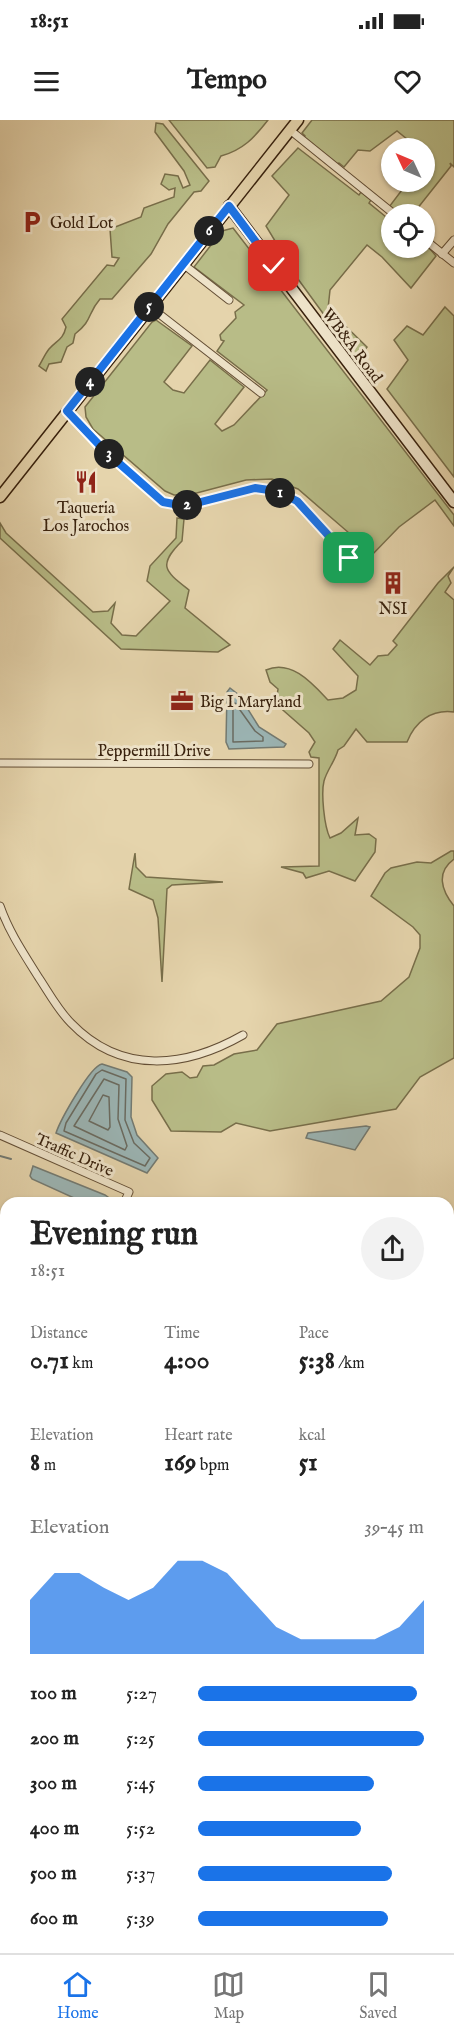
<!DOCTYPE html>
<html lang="en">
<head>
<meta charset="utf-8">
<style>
	:root { --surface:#fff; --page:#f2f2f2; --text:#222; --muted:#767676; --line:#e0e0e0; --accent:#1a73e8 }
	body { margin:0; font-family:"IM FELL English",serif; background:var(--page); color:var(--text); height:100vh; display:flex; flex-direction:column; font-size:22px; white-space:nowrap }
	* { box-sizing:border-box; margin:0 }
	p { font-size:20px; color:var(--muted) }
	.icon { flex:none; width:33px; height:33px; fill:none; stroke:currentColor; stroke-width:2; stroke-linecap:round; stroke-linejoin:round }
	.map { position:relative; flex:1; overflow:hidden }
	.sheet { position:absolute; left:0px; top:1077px; width:454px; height:756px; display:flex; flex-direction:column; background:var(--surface); border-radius:18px 18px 0 0; box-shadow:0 2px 4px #0004 }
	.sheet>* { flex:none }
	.needle { width:39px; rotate:314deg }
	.fabs { position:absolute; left:381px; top:18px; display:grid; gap:12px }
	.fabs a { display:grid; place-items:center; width:54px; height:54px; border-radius:50%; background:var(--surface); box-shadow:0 2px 4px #0004; font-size:30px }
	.pin { position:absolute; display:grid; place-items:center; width:51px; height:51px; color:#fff; margin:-26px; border-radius:12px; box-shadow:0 3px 9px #0006 }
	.km { position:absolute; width:30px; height:30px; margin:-15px; border-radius:50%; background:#222; color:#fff; font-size:16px; line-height:30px; text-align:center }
	.round { display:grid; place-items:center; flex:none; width:63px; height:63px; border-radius:32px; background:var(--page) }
	.summary { display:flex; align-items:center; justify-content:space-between; height:102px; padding:0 30px }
	h1 { font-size:33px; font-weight:700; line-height:45px }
	.stats { display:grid; grid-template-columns:repeat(3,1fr); gap:9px; height:102px; padding:6px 30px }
	.stats div { display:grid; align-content:center }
	.stats b { font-size:26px; font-weight:700 }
	.stats small { font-size:16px; font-weight:400 }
	.stats p { font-size:16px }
	.chart { height:168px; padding:12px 30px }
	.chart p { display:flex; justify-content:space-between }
	.chart svg { width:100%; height:108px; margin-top:6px; fill:var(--accent); opacity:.7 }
	ul { padding:0 30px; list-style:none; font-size:20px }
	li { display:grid; grid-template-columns:96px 72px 1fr; align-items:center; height:45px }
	li i { height:15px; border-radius:8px; background:var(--accent) }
	.status { display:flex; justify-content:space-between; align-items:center; height:42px; padding:0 30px; background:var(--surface); direction:ltr }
	.status svg { height:16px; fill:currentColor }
	header { display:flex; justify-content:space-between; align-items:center; height:78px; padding:0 30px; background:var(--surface); font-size:27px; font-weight:700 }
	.tab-bar { display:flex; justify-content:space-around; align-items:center; height:84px; border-top:2px solid var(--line); background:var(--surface); font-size:16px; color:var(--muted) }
	.tab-bar a { display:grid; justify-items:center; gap:3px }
	.tab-bar .selected { color:var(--accent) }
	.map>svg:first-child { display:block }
</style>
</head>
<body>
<div class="status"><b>18:51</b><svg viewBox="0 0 49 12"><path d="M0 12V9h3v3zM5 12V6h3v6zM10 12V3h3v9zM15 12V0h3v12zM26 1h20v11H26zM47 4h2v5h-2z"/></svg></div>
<header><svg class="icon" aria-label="menu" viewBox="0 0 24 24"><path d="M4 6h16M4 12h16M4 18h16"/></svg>Tempo<svg class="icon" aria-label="heart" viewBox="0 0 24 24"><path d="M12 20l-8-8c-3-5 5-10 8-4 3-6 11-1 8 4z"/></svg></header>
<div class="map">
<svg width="454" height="1833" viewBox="0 0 454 1833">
	<rect width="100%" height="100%" fill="#e5d4ac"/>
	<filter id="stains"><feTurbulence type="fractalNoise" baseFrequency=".00333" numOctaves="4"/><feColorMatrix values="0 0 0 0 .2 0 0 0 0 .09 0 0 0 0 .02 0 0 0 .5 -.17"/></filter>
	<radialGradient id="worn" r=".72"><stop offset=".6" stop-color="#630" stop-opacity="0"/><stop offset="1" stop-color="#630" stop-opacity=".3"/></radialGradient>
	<g fill="#b8bc87" stroke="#786e4a" stroke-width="1.5">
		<path d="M169,0H268C254,18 243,30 221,36L215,47L207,48Z"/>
		<polygon points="312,0 454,0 454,47 450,43 451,46 413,94 399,94 389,87 408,62 424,62 425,40 427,37 424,28 418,28 397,11 370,31 358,30 344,47 339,43 336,44 304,18 305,16 302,13"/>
		<path d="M156,3L163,4L209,61L201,71L194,72L168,104L151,134L112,179H100C87,194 93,200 75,214L73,223L67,227L61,242L49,244L46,251L39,246C42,241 45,234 49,229C57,220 63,220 66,207L62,199L107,145L114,146L119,138L112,137L110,109L141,97L144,88L174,77L175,68L169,70L161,64L165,54L178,56L183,68L190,65L184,51L155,12Z"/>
		<polygon points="298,28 359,75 361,72 371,80 369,83 391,101 392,128 424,128 425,123 436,136 411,168 382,137 367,125 330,170 328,189 367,227 357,240 298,159 266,106 289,75 272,56"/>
		<polygon points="233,108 454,395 454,406 435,380 399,407 371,436 369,424 349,413 298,369 272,359 246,360 189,375 174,375 165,371 93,309 86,297 85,287 152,202 156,200 192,226 164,262 173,270 184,273 210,240 244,267 215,304 222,311 234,305 267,270 217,231 224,221 221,220 220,215 236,198 235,192 244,185 194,147 222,111"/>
		<polygon points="445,187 454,196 454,357 387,269 408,240 394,220 407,206 423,215"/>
		<path d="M177,398L184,399L182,421C157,446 165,451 189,470L185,488L230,525L218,532L121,529L0,418V403L6,413L93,492L108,491L115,483L111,503L122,515L136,516L170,481L147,461L150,446L176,418Z"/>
		<path d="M454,447L448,456L451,463L445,472L454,480V592C431,589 415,602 407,622H367L356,609L344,626L338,630C335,641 327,650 324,661C321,673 324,706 330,718L341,713L358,698L355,715L369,714L376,719L375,732L355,761L329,751L306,758L303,753L281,747L319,746V638L311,637L309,632L315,622L309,613L276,584L278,569L270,562L266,550C291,539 312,563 328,580L343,578L356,570L358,556L333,529L340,520L370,545L378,536L388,535L397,525L393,521L438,463Z"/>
		<path d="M451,731H454V739C436,752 441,770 454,786V938L420,957L396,989L270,1011L236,1003L221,1012L171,1011L152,980V966L166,954L182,952L190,958L197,957L203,946L214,945L234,934L257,930L277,904L381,881L409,857L420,828V815L413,807L371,776L385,753L391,748L417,742L431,743Z"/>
		<polygon points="135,733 136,747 146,757 223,762 172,765 167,769 162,862 158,798 153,780 129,769"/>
		<polygon points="0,1233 6,1238 5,1317 0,1310"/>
		<polygon points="13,1827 103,1827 101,1833 16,1833"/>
	</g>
	<g fill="#9bb5b5" stroke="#737a72" stroke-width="1.5">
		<polygon points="230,568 239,575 259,607 286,624 284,627 229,629 226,622 227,572"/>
		<path d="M102,944L127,952L132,957L131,997L137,1015L158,1038L147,1053L56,1013C60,1001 90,946 102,944Z"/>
		<polygon points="366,1006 370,1007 355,1030 306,1018 308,1013"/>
		<polygon points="33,1046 105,1075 112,1080 111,1083 85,1083 32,1059 30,1056"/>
	</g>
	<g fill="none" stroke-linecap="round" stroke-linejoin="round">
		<g stroke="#6a6b61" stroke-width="1.5">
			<polygon points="235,583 255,611 263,617 263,621 233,622 233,586"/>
			<polygon points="102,950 126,959 125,1000 134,1023 150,1038 145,1046 64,1011 66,1003 96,954"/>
			<polygon points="104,959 119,965 118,999 127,1026 125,1030 74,1006"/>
			<polygon points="103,975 109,977 110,1007 108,1010 89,1001"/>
		</g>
		<polyline stroke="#737a72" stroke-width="2" points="0,1036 11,1039"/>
		<g stroke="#634e35" stroke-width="9">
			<g id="street">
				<polyline points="290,10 394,94"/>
				<polyline points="424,119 454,143"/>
				<polyline points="442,134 454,120"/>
				<polyline points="183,144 229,180"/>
				<polyline points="149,186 261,273"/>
				<polyline points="67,291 104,330 163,382 185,386 255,368 276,371 297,381 349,438"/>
				<polyline points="0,643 309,644"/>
				<path d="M0,786C9,812 24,834 39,858C49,873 58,890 71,903C121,955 185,948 243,915"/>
				<polyline points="0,1015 129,1072 124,1083"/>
				<polyline points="0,1179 6,1181"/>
				<polyline points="344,1833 345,1827"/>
			</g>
		</g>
		<g stroke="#38210d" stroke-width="13">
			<g id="secondary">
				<polyline points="229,86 454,382"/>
				<polyline points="448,1321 454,1317"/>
				<polyline points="0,1724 6,1719"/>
			</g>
		</g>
		<g stroke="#38210d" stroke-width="13">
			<polyline id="primary" points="0,377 298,0"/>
		</g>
		<g stroke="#38210d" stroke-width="16">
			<g id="highway">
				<polyline points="448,1153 454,1144"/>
				<polyline points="448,1205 454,1195"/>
				<polyline points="267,1833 269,1827"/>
				<polyline points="279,1833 280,1827"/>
				<polyline points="303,1833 304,1827"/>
			</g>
		</g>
		<use href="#street" stroke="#eee3c9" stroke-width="7"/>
		<use href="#secondary" stroke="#eee3c9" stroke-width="10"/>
		<use href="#primary" stroke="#e5d4ac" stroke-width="10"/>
		<use href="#highway" stroke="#e5d4ac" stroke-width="14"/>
	</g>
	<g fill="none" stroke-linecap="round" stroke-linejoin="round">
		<g stroke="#fff" stroke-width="12">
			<polyline id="route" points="274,146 229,86 67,291 104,330 163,382 185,386 255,368 276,371 297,381 349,438"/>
		</g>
		<use href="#route" stroke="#1a73e8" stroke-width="8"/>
	</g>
	<defs>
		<g id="parking-bare" transform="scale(1.8)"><path d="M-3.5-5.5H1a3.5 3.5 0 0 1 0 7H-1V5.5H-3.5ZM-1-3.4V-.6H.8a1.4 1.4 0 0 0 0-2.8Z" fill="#8f2418" stroke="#eee3c9" stroke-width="2.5" paint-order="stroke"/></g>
		<g id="restaurant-bare" transform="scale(1.8)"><path d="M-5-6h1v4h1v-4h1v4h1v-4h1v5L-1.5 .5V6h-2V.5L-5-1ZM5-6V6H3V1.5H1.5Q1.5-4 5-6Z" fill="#8f2418" stroke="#eee3c9" stroke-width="2.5" paint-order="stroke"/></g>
		<g id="building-bare" transform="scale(1.8)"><path d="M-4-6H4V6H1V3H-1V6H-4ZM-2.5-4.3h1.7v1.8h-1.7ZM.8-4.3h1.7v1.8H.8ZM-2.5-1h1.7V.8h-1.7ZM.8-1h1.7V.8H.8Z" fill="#8f2418" stroke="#eee3c9" stroke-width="2.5" paint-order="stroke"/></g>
		<g id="office-bare" transform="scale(1.8)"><path d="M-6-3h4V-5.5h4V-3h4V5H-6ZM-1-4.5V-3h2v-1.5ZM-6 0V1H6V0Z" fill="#8f2418" stroke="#eee3c9" stroke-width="2.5" paint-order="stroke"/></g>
	</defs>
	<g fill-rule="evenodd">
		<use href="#parking-bare" x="32" y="102"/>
		<use href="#restaurant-bare" x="86" y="362"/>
		<use href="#building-bare" x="393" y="463"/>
		<use href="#office-bare" x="182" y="581"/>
	</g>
	<g text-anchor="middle" stroke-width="6" stroke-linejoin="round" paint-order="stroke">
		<g font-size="16" fill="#38210d" stroke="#eee3c9" text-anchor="start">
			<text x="50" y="108">Gold Lot</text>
			<text x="86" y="393" text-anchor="middle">Taqueria<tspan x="86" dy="18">Los Jarochos</tspan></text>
			<text x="393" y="494" text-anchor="middle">NSI</text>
			<text x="200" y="587">Big I Maryland</text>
		</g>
		<g font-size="16" fill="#38210d" stroke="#eee3c9">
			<text transform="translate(353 225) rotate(53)" y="6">WB&amp;A Road</text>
			<text x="154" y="636">Peppermill Drive</text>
			<text transform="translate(75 1034) rotate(24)" y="6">Traffic Drive</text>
		</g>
	</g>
	<rect width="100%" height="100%" filter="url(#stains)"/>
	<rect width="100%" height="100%" fill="url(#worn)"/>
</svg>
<div class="fabs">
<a><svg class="needle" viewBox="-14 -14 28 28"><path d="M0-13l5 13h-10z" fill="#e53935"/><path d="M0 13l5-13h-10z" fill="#767676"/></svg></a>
<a><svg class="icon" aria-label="locate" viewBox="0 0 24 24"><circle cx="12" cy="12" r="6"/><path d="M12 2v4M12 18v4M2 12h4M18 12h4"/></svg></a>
</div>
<div class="pin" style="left:349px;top:438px;background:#1e9e55"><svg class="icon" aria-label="arrive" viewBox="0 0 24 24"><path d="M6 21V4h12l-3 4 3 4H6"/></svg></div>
<div class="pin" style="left:274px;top:146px;background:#d93025"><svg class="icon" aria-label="check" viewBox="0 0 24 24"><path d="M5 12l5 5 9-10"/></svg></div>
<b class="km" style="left:280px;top:373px">1</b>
<b class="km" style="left:187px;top:385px">2</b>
<b class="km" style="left:109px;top:334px">3</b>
<b class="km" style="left:90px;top:262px">4</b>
<b class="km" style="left:149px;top:187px">5</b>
<b class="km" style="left:209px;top:111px">6</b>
<section class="sheet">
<div class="summary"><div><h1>Evening run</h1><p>18:51</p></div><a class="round"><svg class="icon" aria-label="share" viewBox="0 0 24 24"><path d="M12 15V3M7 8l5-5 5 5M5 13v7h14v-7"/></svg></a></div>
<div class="stats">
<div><p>Distance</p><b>0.71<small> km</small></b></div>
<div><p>Time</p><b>4:00</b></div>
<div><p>Pace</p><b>5:38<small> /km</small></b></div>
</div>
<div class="stats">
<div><p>Elevation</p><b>8<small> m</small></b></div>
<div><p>Heart rate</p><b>169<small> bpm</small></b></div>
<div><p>kcal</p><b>51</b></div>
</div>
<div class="chart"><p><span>Elevation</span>39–45 m</p>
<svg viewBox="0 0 160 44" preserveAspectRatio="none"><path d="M0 44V22L10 11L20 11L30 17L40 22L50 17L60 6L70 6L80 11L90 22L100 33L110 38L120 38L130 38L140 38L150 33L160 22V44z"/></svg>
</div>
<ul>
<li><b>100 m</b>5:27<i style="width:97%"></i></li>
<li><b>200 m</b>5:25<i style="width:100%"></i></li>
<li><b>300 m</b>5:45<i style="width:78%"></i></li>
<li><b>400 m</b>5:52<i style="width:72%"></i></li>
<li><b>500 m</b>5:37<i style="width:86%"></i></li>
<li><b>600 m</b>5:39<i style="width:84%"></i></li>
</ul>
</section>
</div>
<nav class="tab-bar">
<a class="selected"><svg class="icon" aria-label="home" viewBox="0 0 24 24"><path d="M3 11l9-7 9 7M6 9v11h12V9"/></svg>Home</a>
<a><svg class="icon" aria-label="map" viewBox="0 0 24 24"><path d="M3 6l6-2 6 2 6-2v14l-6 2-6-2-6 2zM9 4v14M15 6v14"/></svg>Map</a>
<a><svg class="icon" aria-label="saved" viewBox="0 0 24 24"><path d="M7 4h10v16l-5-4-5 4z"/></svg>Saved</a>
</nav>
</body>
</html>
